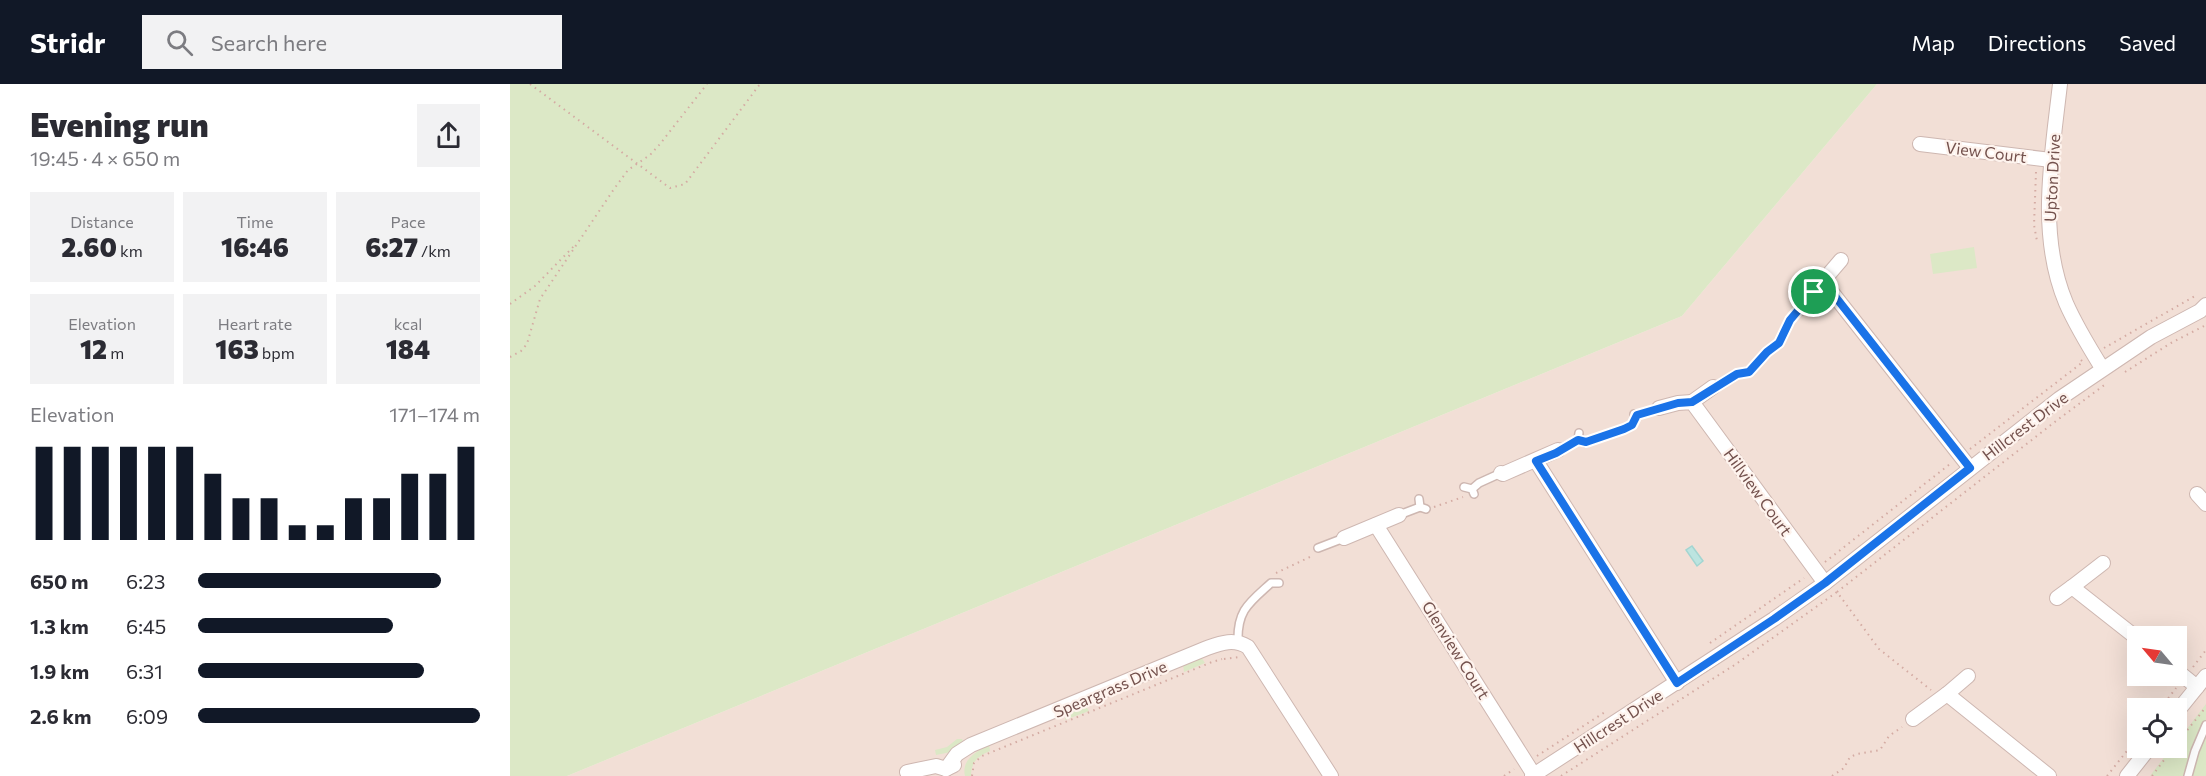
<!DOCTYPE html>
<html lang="en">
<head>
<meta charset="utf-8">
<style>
	:root { --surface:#fff; --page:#f2f2f3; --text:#2b2b33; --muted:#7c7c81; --accent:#111827 }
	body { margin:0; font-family:Commissioner,sans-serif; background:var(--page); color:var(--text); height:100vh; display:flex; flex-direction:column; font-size:22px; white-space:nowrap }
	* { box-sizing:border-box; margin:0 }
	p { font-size:20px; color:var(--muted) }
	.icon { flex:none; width:33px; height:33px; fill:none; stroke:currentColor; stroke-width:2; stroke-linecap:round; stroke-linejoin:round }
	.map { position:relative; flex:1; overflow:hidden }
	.sheet { display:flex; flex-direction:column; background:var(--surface); width:510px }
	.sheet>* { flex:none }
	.needle { width:39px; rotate:299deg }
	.tools { position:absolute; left:1617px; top:542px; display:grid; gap:12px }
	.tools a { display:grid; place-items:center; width:60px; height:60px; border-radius:0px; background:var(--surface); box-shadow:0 6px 24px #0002; font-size:30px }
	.pin { position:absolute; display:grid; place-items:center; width:51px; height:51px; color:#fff; margin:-26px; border:3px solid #fff; border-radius:50%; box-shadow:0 2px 6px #0007 }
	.round { display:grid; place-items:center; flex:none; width:63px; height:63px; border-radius:0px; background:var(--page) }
	.headline { display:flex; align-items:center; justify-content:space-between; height:102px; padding:0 30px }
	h1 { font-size:33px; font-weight:800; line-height:45px }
	.figures { display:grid; grid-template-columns:repeat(3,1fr); gap:9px; height:102px; padding:6px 30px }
	.figures div { display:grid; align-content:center; border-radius:0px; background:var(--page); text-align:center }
	.figures b { font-size:26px; font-weight:800 }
	.figures small { font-size:16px; font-weight:400 }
	.figures p { font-size:16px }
	.chart { height:168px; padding:12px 30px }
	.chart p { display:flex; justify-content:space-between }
	.chart svg { width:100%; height:108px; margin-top:6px; stroke:var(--accent); stroke-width:6 }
	ul { padding:0 30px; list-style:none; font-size:20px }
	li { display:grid; grid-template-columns:96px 72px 1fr; align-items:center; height:45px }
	li i { height:15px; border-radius:8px; background:var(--accent) }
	header { display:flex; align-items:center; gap:36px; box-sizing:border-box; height:84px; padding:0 30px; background:var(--accent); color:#fff }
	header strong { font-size:28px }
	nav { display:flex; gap:33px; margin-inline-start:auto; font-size:21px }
	.search { width:420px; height:54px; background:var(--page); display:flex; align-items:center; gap:15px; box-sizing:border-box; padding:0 21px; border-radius:0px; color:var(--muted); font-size:22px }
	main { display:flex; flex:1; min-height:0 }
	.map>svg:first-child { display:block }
</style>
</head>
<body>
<header>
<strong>Stridr</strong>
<div class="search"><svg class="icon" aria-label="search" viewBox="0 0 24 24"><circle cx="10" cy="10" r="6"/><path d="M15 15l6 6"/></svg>Search here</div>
<nav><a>Map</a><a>Directions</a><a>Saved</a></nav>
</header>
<main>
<section class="sheet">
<div class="headline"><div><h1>Evening run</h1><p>19:45 · 4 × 650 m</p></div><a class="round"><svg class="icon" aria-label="share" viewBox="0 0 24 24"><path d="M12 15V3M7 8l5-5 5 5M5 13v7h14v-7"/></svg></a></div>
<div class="figures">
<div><p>Distance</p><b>2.60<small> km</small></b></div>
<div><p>Time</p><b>16:46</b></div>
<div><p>Pace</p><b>6:27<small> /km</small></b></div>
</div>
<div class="figures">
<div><p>Elevation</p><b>12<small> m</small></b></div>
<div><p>Heart rate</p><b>163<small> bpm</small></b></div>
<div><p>kcal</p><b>184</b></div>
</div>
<div class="chart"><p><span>Elevation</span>171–174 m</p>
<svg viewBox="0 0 160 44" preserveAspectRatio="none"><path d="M5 44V6M15 44V6M25 44V6M35 44V6M45 44V6M55 44V6M65 44V17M75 44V27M85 44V27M95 44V38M105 44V38M115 44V27M125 44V27M135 44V17M145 44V17M155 44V6"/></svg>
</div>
<ul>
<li><b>650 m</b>6:23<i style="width:86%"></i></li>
<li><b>1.3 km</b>6:45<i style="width:69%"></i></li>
<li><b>1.9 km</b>6:31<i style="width:80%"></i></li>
<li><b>2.6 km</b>6:09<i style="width:100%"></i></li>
</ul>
</section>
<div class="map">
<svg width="1696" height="692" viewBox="0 0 1696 692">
	<rect width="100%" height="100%" fill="#fbefe7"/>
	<path fill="#f2dfd6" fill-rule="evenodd" d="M1367,0H1696V692H57L1172,232ZM1628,552H1666V591H1628ZM1628,624H1666V663H1628Z"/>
	<g fill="#dce8c6">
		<polygon points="0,0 1367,0 1172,232 57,692 0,692"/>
		<polygon points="1464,163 1467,184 1423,190 1420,170"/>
		<polygon points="691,573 695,579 674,588 673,580"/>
		<polygon points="1696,620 1696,692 1640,692 1662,663 1666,663 1667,658"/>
		<polygon points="575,621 579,627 555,636 555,629"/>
		<polygon points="447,655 452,655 454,660 441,668 426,671 425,666 437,663"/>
		<path d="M479,660L480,667C468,672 461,678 461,692H455C451,675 467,668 479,660Z"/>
	</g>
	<polygon fill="#bce4e0" stroke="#a3d5d1" stroke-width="1.5" points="1182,462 1193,477 1187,482 1176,466"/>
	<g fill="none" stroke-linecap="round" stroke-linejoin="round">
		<g stroke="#ceb7b1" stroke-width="10">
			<g id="lane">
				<polyline points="1127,331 1149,324"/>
				<polyline points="1122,341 1127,331 1124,330"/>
				<polyline points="1069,349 1068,356 1076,359"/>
				<polyline points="1048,366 1068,356"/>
				<polyline points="954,403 962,405 964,410"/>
				<polyline points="962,405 969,399 991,389"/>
				<polyline points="909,415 910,423 916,425"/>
				<polyline points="889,431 910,423"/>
				<polyline points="808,464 834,454"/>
				<path d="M728,558C727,526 739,519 761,499H769"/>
				<polyline points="1678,692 1685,667 1696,641"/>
			</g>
		</g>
		<g stroke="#ceb7b1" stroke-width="16">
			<g id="street">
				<path d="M1550,0C1542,72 1527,150 1556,219C1566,242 1579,263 1592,284"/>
				<polyline points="1410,60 1541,76"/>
				<polyline points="1313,197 1331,176"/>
				<polyline points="1291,224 1313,197 1460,384"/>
				<polyline points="1182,318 1203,303"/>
				<polyline points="1149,324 1168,319 1182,318 1315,499"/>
				<polyline points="1026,377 1167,599"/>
				<polyline points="991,389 993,390 1048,366"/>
				<polyline points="1687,410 1696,420"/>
				<polyline points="866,441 1024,691"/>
				<polyline points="834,454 889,431"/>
				<polyline points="1562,503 1593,479"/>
				<polyline points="1547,514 1562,503 1628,555"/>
				<polyline points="1666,586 1687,603"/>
				<polyline points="1437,610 1458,592"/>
				<polyline points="1666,629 1696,592"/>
				<polyline points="1403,635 1437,610 1539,692"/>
				<path d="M436,685L447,670L461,661L697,564C711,559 724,554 738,563L821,692"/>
				<polyline points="397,688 426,682 436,685 444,681"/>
				<polyline points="1022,692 1264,535 1315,499 1549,315 1641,253 1690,227 1696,221"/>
				<polyline points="1617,692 1640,663"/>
			</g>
		</g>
		<g stroke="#d4aba3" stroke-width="2" stroke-dasharray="1.5 4.5" stroke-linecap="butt">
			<polyline points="20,0 160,104 175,100 250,0"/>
			<polyline points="1526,88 1524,141 1527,157"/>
			<polyline points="0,220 25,202 64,162"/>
			<polyline points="1594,264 1685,212"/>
			<polyline points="0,273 11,267 17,260 30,215 104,105 118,86 140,71 150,60 197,0"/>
			<polyline points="1615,288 1661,259 1696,241"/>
			<polyline points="1213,297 1227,290 1239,288 1249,279 1257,268 1269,259 1283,233"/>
			<polyline points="1086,355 1114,345"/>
			<polyline points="1460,365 1573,278 1571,276"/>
			<polyline points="924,423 953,413"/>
			<polyline points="1315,478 1440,380"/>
			<polyline points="766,489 802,472"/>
			<polyline points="1327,508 1546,337 1597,299"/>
			<polyline points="1200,559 1294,494"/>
			<polyline points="714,575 729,573"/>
			<polyline points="1683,583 1696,566"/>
			<polyline points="1651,624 1666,604"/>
			<polyline points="1666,660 1696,623"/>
			<polyline points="1027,672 1095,628"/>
			<polyline points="462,692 464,679 472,672 702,578 712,575"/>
			<polyline points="994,692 1004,685"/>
			<polyline points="1051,692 1226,580 1327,508 1369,565 1421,606"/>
			<polyline points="1322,692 1334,684 1340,673 1347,670 1370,666 1379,652 1392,643"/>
			<polyline points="1597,692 1628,653"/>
			<polyline points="1642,692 1664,663"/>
		</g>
		<use href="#lane" stroke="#fff" stroke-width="7"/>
		<use href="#street" stroke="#fff" stroke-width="14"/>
	</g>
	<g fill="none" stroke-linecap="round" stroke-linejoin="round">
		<g stroke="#fff" stroke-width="12">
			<polygon id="route" points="1313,197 1460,384 1315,499 1264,535 1167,599 1026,377 1046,369 1068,356 1076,358 1114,345 1122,341 1127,331 1168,319 1182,318 1227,290 1239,288 1257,268 1269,259 1280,236"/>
		</g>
		<use href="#route" stroke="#1a73e8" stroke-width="8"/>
	</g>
	<g text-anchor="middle" stroke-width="4.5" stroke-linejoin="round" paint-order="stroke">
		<g font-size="16" fill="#73514d" stroke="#fef3ed">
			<text transform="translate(1476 68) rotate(7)" y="6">View Court</text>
			<text transform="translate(1542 94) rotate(-87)" y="6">Upton Drive</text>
			<text transform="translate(1515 342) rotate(-37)" y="6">Hillcrest Drive</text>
			<text transform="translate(1248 408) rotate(54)" y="6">Hillview Court</text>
			<text transform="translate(946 566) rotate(58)" y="6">Glenview Court</text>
			<text transform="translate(600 605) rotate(-23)" y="6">Speargrass Drive</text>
			<text transform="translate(1108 637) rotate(-33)" y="6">Hillcrest Drive</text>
		</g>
	</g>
</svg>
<div class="tools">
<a><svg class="needle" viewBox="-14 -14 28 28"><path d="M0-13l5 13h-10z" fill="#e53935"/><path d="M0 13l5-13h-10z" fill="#7c7c81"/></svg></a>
<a><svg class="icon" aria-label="locate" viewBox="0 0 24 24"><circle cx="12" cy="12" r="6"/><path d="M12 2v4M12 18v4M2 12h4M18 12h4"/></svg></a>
</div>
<div class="pin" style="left:1304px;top:208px;background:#1e9e55"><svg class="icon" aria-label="arrive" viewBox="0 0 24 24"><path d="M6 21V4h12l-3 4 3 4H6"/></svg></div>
</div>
</main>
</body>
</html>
